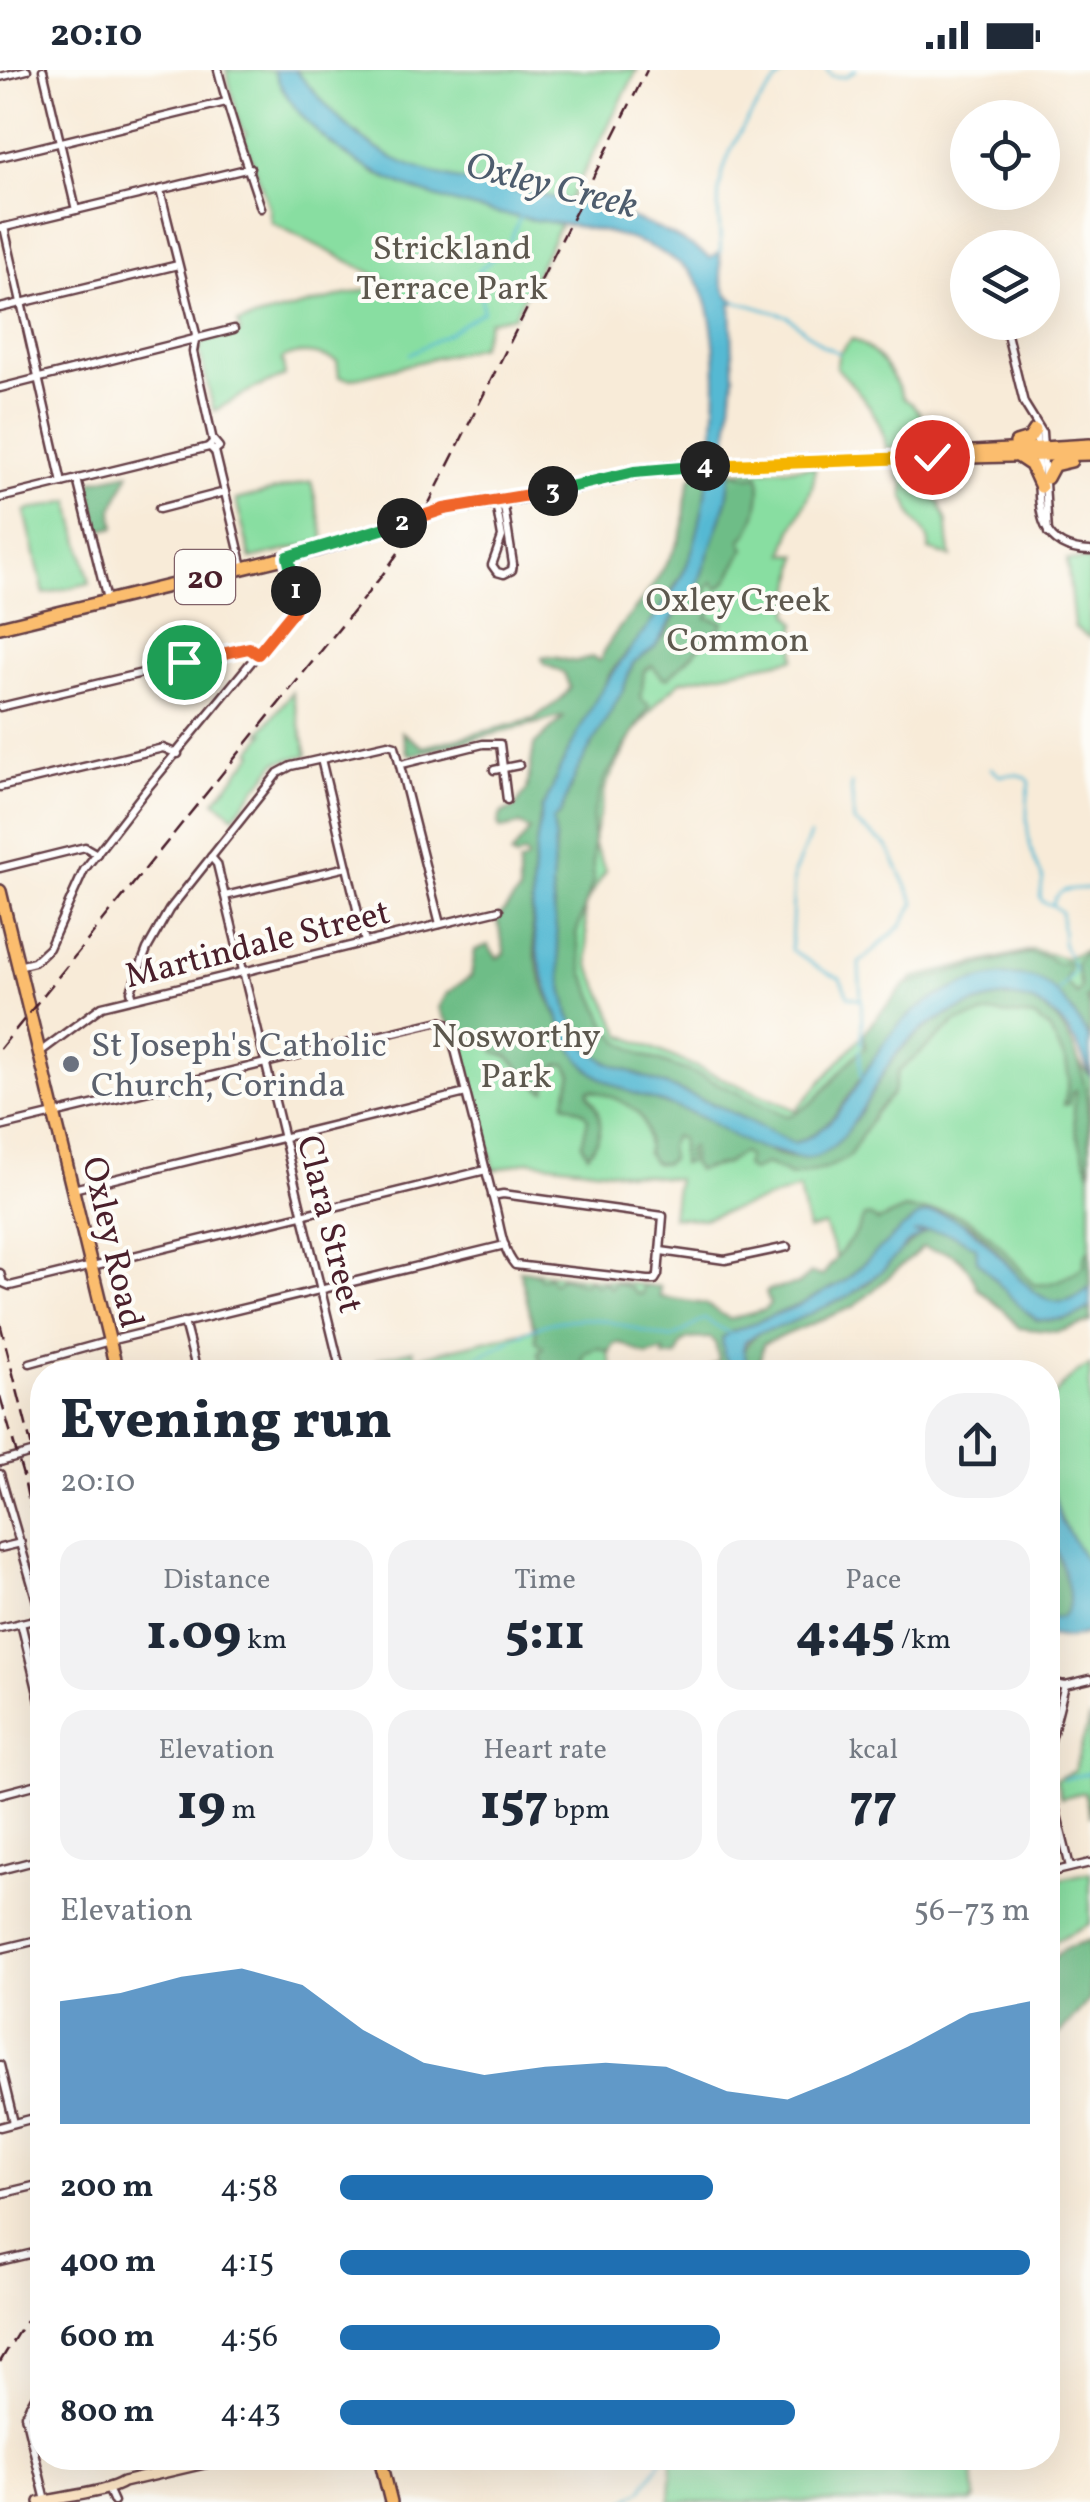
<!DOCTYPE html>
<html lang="en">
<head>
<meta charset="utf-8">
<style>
	:root { --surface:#fff; --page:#f2f2f3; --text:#1f2937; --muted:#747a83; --accent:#1f6fb2 }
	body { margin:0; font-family:Vollkorn,serif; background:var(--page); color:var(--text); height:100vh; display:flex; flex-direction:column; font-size:38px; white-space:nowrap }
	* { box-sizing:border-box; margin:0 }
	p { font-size:32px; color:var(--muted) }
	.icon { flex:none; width:55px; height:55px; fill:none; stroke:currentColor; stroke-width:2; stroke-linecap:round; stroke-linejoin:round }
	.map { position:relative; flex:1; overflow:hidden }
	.details { position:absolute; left:30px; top:1290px; width:1030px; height:1110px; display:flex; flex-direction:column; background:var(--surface); border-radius:40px; box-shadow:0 10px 40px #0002 }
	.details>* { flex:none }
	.tools { position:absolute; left:950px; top:30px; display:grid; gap:20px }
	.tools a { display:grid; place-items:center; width:110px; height:110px; border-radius:50%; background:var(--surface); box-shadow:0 10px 40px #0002; font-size:50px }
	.pin { position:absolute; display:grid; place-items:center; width:85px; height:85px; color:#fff; margin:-42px; border:5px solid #fff; border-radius:50%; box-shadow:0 2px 10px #0007 }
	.km { position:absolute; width:50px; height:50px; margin:-25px; border-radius:50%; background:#222; color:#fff; font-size:28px; line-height:50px; text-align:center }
	.round { display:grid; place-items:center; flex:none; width:105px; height:105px; border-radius:40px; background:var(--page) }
	.overview { display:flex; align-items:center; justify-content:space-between; height:170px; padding:0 30px }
	h1 { font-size:55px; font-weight:800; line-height:75px }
	.stats { display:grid; grid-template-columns:repeat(3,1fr); gap:15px; height:170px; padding:10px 30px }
	.stats div { display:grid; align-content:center; border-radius:25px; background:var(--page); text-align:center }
	.stats b { font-size:50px; font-weight:800 }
	.stats small { font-size:28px; font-weight:400 }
	.stats p { font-size:28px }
	.chart { height:280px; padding:20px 30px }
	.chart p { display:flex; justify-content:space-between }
	.chart svg { width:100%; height:180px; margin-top:10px; fill:var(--accent); opacity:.7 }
	ul { padding:0 30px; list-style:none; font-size:32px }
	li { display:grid; grid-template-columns:160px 120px 1fr; align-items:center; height:75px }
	li i { height:25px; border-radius:12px; background:var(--accent) }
	.status { display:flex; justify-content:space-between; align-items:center; height:70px; padding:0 50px; background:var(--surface); direction:ltr }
	.status svg { height:28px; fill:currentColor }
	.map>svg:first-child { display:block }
</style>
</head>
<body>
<div class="status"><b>20:10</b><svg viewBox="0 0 49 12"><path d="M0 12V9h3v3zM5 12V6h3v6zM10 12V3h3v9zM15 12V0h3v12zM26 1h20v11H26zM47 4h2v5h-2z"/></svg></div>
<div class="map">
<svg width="1090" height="2432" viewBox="0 0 1090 2432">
	<rect width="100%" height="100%" fill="#fdfcf7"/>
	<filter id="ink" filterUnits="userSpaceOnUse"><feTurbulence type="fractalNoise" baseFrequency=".01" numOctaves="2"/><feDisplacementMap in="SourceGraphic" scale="20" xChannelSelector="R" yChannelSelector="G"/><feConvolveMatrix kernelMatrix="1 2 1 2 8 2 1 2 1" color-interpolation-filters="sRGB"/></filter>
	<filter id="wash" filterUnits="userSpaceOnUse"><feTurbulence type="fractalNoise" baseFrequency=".0048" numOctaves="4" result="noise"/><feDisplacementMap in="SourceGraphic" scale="40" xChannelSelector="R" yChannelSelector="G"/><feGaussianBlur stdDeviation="2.25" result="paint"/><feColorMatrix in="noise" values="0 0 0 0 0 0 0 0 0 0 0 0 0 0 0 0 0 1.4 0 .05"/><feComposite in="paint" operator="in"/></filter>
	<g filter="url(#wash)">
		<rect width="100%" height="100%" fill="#f8ebd8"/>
		<g fill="#88dea1" stroke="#697e66" stroke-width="2.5">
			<path d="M226,0H273L342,80L376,104L424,123L520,147L561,153L514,246L489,251L480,277L351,309L339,307L337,291C318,283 301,279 282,289L285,306L253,319L214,341L199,281L203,271L240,263L238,253L388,214L387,211L271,152L269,137L244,68L246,64L240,56Z"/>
			<path d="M295,0H637L569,131C510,119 440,115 387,85C351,64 321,31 295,0Z"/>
			<path d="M852,269C878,281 889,298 901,323C905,332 905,328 912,334C926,347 928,362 929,379L886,378C883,347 857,319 836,297L839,283Z"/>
			<path d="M929,394L934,401L929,424L940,433C941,442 947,447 947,455C948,467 948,475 951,487L929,480C931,462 917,458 911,443C909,437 908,431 904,427V413L899,407L898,395Z"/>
			<path d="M815,397C815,431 789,451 785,484L798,485L789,544L796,553L794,589L681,611L659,631L635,661L606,715L593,773L606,801L584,836L589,895L622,965L796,1040L913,908L1032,880L1065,888L1089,879L1090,970L1072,940L1008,906L808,1069L581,967L560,744L731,401Z"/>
			<polygon points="311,411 325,471 251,489 236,430"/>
			<polygon points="70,431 90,513 44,524 25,441"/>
			<polygon points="1067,490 1090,490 1090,568 1074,557"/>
			<polygon points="292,622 307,685 277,692 234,746 215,731 254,683 251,681 265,663 260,663"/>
			<polygon points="545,921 757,1078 933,952 1037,934 1090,1007 1090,1217 1040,1227 967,1154 845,1211 824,1155 808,1160 799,1119 703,1149 672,1147 677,1109 529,1091 494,1100 477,1028 471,1028 450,943"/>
			<polygon points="520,1200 660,1217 660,1227 705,1234 705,1249 600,1250 613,1302 381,1302 377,1289 413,1280 415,1288 534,1259"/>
			<path d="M1090,1295V1497C1080,1482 1068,1466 1061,1449C1044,1414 1048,1377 1048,1339C1053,1322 1074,1303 1090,1295Z"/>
			<polygon points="1090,1647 1090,1747 1084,1722 1061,1728 1056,1709 1074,1701"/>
			<polygon points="1090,1802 1090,1854 1048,1874 1048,1812"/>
			<polygon points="672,2388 972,2388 975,2428 971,2432 670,2432"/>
		</g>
		<g fill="#6ebd87" stroke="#5c6e59" stroke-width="2.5">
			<path d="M711,401L698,466L686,498L649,557L611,602L559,701L550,728L542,737C532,796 524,860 544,917C548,929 555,940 560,952C568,970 576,990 593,1002C626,1026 669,1031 704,1049C730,1063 787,1098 817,1086C852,1071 870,1021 891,992C911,964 939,947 970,935C992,927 1013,923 1036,933C1090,965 1090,1045 1090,1103C1085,1084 1074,1065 1074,1045C1073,1036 1077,1028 1076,1020L1072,1022L1069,1034L1064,1035L1069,1009L1066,992L1049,959L1034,947L990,943L956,952L898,1002L893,1023L875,1043L849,1087L825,1099L791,1106L766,1094L752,1101L745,1095L748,1087L742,1083L725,1094L697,1100L692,1094V1077L688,1079V1092L681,1094V1069L674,1066L669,1077L671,1089L664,1094L655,1093L647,1084C650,1039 630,1034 593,1020H589L588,1024C604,1047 605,1062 588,1085L582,1074L588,1049L584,1042L564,1033L572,1004L566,994L558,995L549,1004L546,1021L541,1019L508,986L495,983L493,975C470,969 450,962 439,938L447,923L471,906L475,880L488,875L497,888L505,884L497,849L519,823V794L527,790V786L524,784L516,788L511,785L530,760L520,755L501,759L498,754L501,744L514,738L527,720L534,675L565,646L411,685L407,682L402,662L423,677L534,649C547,637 561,633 570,618L564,603L544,594L542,588C562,583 567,598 591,587L600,591C613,557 639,540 657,509C666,494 682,470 684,453C685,434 685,427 691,407Z"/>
			<path d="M731,401L750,407L759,405C762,427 757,455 741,471L745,479C733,493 735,509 717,519L713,512C702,519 709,529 714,537L707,548L723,552L722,556L668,608H663L652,596L644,601L641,629L650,636L604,710L593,745V812L576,864L584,904L608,958L620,971L643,985L702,1006L787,1046C821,1037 838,997 865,978L864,965L868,957L906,914L1029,883L1046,887L1058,894L1071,892L1065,912L1077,924L1081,918L1076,893L1084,883L1090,888V925L1086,929L1090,939V970C1064,927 1049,903 995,908C945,911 899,954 871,993C847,1025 834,1062 793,1073L718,1036L608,993L590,980L569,945L561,908L552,819L555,768L553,750L560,744L578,699L623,620L633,593L664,566L683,531L695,523L727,430Z"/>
			<polygon points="129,403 112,441 115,457 100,461 90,418 92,411"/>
			<path d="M905,1139C920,1143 935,1139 951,1143C986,1151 1011,1189 1033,1214C1049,1217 1072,1206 1084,1196V1188L1090,1177V1217C1036,1270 1009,1173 967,1154C953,1148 934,1148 920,1146L845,1211L797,1236L729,1263L722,1268L724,1285L733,1302H703L719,1291L715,1273L711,1268L687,1269L681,1274L677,1286L663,1287L664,1281L647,1286L621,1273L614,1274L610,1282L598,1278L585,1283L579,1301L543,1302L538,1282L543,1277L536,1271V1255H533L520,1200L537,1204L541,1209L548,1206L553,1213L561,1207L585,1214L588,1209L596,1215L604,1212L611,1218L616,1213L631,1218L636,1224H642L643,1215L660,1217V1227L705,1234L730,1249L764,1240L770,1234L766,1223L769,1220L799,1214L811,1203L822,1206L856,1163L864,1147L869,1146L878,1151Z"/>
			<path d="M929,1159L951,1162L977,1177L979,1185L1037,1250C1056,1250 1076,1251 1090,1237V1252L1058,1262L1019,1258L1006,1242L977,1218C973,1205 963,1187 947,1182C936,1179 932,1183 923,1177L855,1236L763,1274L759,1296L762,1302H750C743,1279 740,1279 758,1263L849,1226L871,1211L892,1188L922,1164L912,1163Z"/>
			<path d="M1048,1459L1074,1504L1079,1517V1536C1070,1549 1062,1549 1048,1548Z"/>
			<polygon points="1090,1870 1090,1929 1048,1976 1048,1892 1065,1878"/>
		</g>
		<g fill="#54b9d3" stroke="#4f6c7f" stroke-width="2.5">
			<path d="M273,0H295C322,31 353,68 391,87C432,108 479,114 524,122C590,134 655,149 710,188L720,183C720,200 720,222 736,232L731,234L734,307L727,372L731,401L727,430L695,523L683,531L655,577L633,593L623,620L578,699L560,744L553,750L555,768L552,819L561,907L569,945L590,980L608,993L718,1036L793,1073C849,1058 864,986 904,950C935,922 991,897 1033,908C1052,913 1067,933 1077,949C1081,955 1087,962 1089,969C1090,979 1090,996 1090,1007C1082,978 1061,943 1032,932C1007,923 990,929 966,937C938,947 912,964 893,988C871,1017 851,1076 814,1087C800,1091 791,1085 778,1082C771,1080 763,1080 756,1077C737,1070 720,1057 703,1048C668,1031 623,1026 591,1001C575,989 568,969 560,951C525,872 528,820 542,737C552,725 554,711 561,696C572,674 584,651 596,629C622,583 662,547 685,499C711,444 738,241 687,199C642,162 579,157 523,148C428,132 315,95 273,0Z"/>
			<path d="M929,1143C1001,1143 1031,1276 1090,1217V1237C1076,1251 1056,1250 1037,1250L1018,1235L977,1190L976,1177C954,1164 939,1157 913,1163H924L908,1173L883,1200L849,1226L783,1256L758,1263L745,1272L743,1279L750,1302H733L724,1285L722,1268L729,1263L797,1236L845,1211L901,1159L919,1146Z"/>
			<path d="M1048,1405L1061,1450L1090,1497V1563L1068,1569L1048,1566V1548C1090,1553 1057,1485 1049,1461C1043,1445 1047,1422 1048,1405Z"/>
		</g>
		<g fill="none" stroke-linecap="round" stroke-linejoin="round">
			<g stroke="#54b9d3" stroke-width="2.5">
				<polyline points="827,0 832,6 845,7 856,0"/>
				<path d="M720,183C722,163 716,142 719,121C725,75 757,33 787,0"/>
				<polyline points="735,231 787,246 823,276 839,283"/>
				<polyline points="409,284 446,265 483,241 478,201 508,176 520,147"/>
				<path d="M991,698L1000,706C1008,703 1024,703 1030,712C1024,742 1026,781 1043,808L1040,827L1043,832L1052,835"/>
				<path d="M851,714L854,752L887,776L915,833L901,856L859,893C860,922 864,946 861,975"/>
				<path d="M810,766L794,803L791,880C809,890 820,902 840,908L848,926L860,929"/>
				<path d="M1069,886L1063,874L1061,842L1052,835C1059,815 1072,820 1090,818"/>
				<polyline points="1058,922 1075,900 1071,891"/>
				<polyline points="860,980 861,1008"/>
				<path d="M419,1301C437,1298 454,1297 472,1290C512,1272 531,1250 581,1249C612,1247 641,1264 672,1268L705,1249L729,1263"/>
				<polyline points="1063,1709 1090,1703"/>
				<polyline points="624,2432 642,2420 663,2388"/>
			</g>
		</g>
	</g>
	<g filter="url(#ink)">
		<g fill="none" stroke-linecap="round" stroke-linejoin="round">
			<g stroke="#643e45" stroke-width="11">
				<g id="street">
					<polyline points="43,0 76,140"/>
					<path d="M218,0C230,47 246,92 261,138"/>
					<polyline points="0,7 27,0"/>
					<polyline points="0,87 226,32"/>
					<polyline points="160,120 196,264 193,282 213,371"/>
					<polyline points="4,157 62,413"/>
					<polyline points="1,158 250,98"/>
					<polyline points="0,238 178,195"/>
					<polyline points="1004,252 1024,333 1042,362 1048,463"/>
					<polyline points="0,318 234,259"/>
					<path d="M1035,361C1045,409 1021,480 1090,481"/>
					<polygon points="214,371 219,377 214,381 209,376"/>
					<polyline points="215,381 243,497"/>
					<polyline points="77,409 107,530"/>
					<polyline points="0,428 209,377"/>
					<polyline points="496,433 502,467 492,495 497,502 504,504 512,500 513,494 503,430"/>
					<polyline points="159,439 225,422"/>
					<polyline points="0,637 247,578 258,585"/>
					<polyline points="321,689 365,872"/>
					<polyline points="402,694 483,674 500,674 507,730"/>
					<polyline points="494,700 519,695"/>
					<polyline points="0,717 163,678 178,684"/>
					<polyline points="211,787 217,794 341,1302"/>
					<polyline points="0,798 85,777 97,784"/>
					<polyline points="225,826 347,797"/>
					<polyline points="18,896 34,892 49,878 84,800 149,716 294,540 298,528 288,488"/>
					<polyline points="133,928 131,921 147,879 169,840 278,703 291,696 388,674 395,676 440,854"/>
					<polyline points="40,982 102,936 499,840"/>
					<path d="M0,1057L440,951L446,953L450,960C465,1019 480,1077 495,1136C500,1154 502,1180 515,1195L648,1210H655L658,1205L663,1146L503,1124L492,1126"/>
					<polyline points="73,1119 466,1023"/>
					<polyline points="661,1181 725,1190 787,1177"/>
					<polyline points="0,1203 3,1213 10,1216 486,1100"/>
					<polyline points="184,1252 197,1302"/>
					<polyline points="30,1293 113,1270 505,1175"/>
					<polyline points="327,1302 340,1299"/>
					<polyline points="0,1392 42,1380"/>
					<polyline points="0,1404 40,1542 34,1550 0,1558"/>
					<polyline points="0,1478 21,1473"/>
					<polyline points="21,1553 42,1640"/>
					<polyline points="1048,1612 1065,1615 1090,1609"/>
					<polyline points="1048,1682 1065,1615"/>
					<polyline points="1048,1708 1070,1797"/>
					<polyline points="0,1724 42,1713"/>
					<polyline points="0,1800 42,1789"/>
					<polyline points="1048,1803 1090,1793"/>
					<polyline points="0,1879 42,1869"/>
					<polyline points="0,1995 14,2053"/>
					<polyline points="0,2057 42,2046"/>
					<polyline points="0,2124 42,2114"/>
					<polyline points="0,2191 42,2181"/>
					<polyline points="42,2314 25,2345 46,2431"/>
					<polyline points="30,2335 42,2336"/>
					<polyline points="109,2421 114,2432"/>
				</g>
			</g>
			<g stroke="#643e45" stroke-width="14">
				<path id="secondary" d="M40,2432C62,2427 109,2422 123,2412L226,2388"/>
			</g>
			<g stroke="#643e45" stroke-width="16">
				<g id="primary">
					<polyline points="1016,373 1029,369 1035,360"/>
					<polyline points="958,383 1090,375"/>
					<polyline points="1019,387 1031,395 1041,417"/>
					<polyline points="1047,408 1054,395 1071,391"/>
					<polyline points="426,445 444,439 546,423 647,400 809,391 1090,384"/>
					<polyline points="0,557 317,480 408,451"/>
					<polyline points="0,821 117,1302"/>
					<polyline points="380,2388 391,2432"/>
				</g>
			</g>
			<use href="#street" stroke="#fff" stroke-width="6"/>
			<use href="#secondary" stroke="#fde5c5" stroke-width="9"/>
			<use href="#primary" stroke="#fbbd6e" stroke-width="11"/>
			<g stroke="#4a1f2b" stroke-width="2.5" stroke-dasharray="15 8" stroke-linecap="butt">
				<polyline points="0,979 380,508 417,457 647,0"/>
				<polyline points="0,1253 42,1417"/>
				<polyline points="0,1326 24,1409 42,1496"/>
				<polyline points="0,2292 22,2256 42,2232"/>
			</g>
			<g stroke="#643e45" stroke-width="16" stroke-linecap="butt">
				<polyline id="primary-bridge" points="408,451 426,445"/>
			</g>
			<use href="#primary-bridge" stroke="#fbbd6e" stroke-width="11"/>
		</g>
	</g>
	<g fill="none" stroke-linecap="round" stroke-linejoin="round" filter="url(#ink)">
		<g stroke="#fff" stroke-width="20">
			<polyline id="split-1" points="184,592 249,578 258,584 294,540 298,532 296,521"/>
		</g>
		<g stroke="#fff" stroke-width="20">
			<polyline id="split-2" points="296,521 288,487 402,453"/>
		</g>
		<g stroke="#fff" stroke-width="20">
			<polyline id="split-3" points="402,453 444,439 553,421"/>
		</g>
		<g stroke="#fff" stroke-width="20">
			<polyline id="split-4" points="553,421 634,402 705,396"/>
		</g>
		<g stroke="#fff" stroke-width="20">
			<polyline id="split-5" points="705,396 860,390"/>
		</g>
		<g stroke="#fff" stroke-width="20">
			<polyline id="split-6" points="860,390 932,387"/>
		</g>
		<use href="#split-1" stroke="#f0652b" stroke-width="12"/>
		<use href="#split-2" stroke="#22a559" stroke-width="12"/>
		<use href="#split-3" stroke="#f0652b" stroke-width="12"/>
		<use href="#split-4" stroke="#22a559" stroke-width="12"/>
		<use href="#split-5" stroke="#f5b400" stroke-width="12"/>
		<use href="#split-6" stroke="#f5b400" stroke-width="12"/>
	</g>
	<circle fill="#6b7280" stroke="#fdfcf7" stroke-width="4" cx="71" cy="994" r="10"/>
	<g text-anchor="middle" stroke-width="8" stroke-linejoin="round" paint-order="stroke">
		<rect fill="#fdfcf7" stroke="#806168" stroke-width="2.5" x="175" y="480" width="60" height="54" rx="8"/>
		<g font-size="32" font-weight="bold" fill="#4a1f2b">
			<text x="205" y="518">20</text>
		</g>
		<g font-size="35" fill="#5d584e" stroke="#fdfcf7">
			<text x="452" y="189">Strickland<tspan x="452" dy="40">Terrace Park</tspan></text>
			<text x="738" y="541">Oxley Creek<tspan x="738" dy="40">Common</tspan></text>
			<text x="516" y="977">Nosworthy<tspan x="516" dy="40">Park</tspan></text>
		</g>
		<g font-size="35" fill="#4a1f2b" stroke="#fdfcf7">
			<text transform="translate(257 873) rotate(-14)" y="12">Martindale Street</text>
			<text transform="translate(331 1154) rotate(76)" y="12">Clara Street</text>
			<text transform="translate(114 1172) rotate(77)" y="12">Oxley Road</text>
		</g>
		<g font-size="35" fill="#5b616d" stroke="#fdfcf7" text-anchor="start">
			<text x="91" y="986">St Joseph's Catholic<tspan x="91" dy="40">Church, Corinda</tspan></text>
		</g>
		<g font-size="38" font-style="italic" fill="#4e5d6e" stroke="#fdfcf7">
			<text transform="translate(552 114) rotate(14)" y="13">Oxley Creek</text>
		</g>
	</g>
</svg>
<div class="tools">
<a><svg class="icon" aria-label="locate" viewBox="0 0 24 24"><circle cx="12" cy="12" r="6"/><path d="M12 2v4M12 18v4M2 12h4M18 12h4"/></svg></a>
<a><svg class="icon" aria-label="layers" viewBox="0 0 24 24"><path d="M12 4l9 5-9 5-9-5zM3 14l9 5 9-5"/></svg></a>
</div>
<div class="pin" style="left:184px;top:592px;background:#1e9e55"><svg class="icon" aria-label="arrive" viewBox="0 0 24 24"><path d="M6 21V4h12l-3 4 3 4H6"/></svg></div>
<div class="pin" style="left:932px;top:387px;background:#d93025"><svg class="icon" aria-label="check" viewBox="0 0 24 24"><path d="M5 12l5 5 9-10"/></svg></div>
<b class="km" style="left:296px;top:521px">1</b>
<b class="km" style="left:402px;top:453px">2</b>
<b class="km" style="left:553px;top:421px">3</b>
<b class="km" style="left:705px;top:396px">4</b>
<section class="details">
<div class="overview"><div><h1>Evening run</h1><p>20:10</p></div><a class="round"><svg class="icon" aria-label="share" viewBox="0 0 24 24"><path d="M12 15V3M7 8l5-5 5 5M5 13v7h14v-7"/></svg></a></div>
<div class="stats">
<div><p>Distance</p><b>1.09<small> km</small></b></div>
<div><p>Time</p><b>5:11</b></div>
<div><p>Pace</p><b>4:45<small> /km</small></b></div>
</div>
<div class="stats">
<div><p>Elevation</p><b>19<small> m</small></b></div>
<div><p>Heart rate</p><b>157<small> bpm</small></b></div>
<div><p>kcal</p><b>77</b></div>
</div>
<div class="chart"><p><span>Elevation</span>56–73 m</p>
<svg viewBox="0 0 160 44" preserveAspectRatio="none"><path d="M0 44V14L10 12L20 8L30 6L40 10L50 21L60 29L70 32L80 30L90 29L100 30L110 36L120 38L130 32L140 25L150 17L160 14V44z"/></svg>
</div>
<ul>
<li><b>200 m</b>4:58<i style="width:54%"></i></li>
<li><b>400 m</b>4:15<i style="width:100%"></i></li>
<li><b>600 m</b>4:56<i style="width:55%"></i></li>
<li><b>800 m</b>4:43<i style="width:66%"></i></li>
</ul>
</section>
</div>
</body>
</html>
